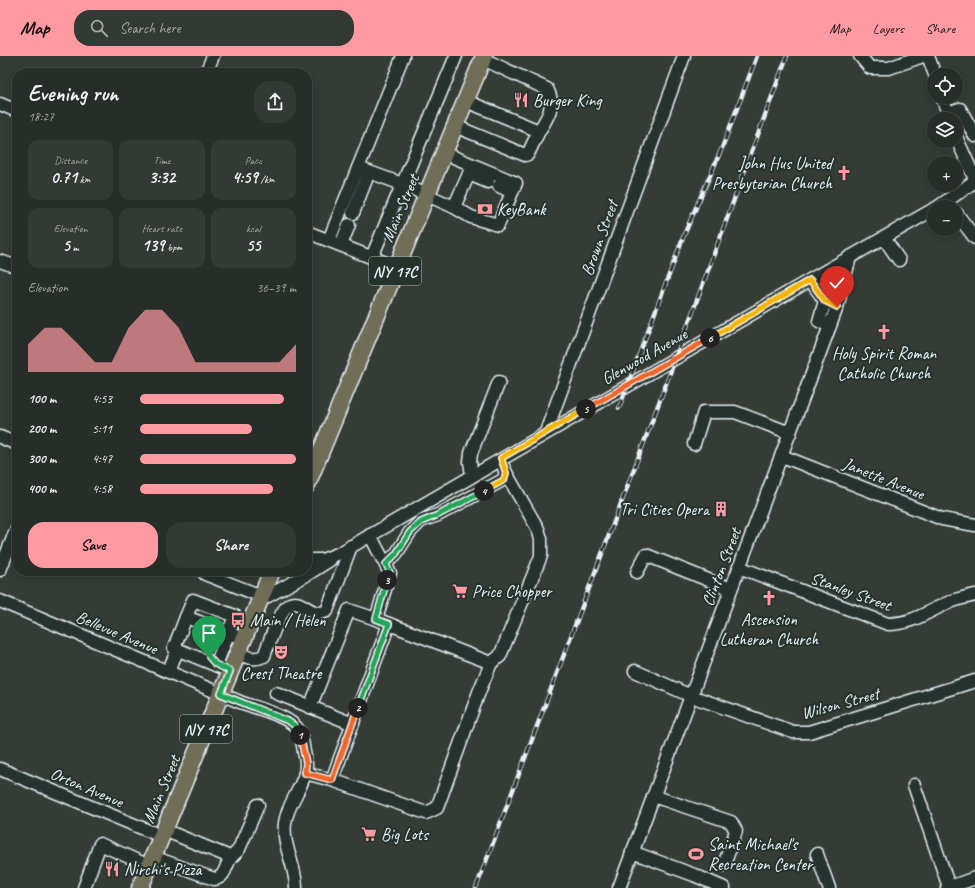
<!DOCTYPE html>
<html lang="en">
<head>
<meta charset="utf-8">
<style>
	:root { --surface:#272d28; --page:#333934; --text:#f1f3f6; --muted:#a4a8a8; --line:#434945; --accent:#ff9aa2 }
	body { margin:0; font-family:Caveat,sans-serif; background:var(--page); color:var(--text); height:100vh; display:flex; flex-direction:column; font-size:15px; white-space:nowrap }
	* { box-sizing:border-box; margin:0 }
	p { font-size:13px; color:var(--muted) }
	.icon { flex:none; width:22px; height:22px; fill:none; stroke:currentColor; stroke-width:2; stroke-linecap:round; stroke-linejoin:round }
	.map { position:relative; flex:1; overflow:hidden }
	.details { position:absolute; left:12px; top:12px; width:300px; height:508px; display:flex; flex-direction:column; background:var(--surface); border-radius:16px; box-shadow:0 2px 10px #0003,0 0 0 1px var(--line) }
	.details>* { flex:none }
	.buttons { position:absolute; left:927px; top:12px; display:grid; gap:8px }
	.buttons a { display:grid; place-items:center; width:36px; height:36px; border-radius:50%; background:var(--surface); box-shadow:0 2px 10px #0003,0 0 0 1px var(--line); font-size:20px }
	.pin { position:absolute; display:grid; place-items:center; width:34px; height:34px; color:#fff; margin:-41px -17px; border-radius:50% 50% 50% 0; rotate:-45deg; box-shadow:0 0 4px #0007 }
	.pin .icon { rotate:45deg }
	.km { position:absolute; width:20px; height:20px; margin:-10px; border-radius:50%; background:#222; color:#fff; font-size:11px; line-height:20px; text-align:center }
	.round { display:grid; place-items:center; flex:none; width:42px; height:42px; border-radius:16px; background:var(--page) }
	.head { display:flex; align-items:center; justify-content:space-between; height:68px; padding:0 16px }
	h1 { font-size:22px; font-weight:700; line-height:30px }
	.metrics { display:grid; grid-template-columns:repeat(3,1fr); gap:6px; height:68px; padding:4px 16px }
	.metrics div { display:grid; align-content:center; border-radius:10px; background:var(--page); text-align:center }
	.metrics b { font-size:17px; font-weight:700 }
	.metrics small { font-size:11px; font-weight:400 }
	.metrics p { font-size:11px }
	.chart { height:112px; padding:8px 16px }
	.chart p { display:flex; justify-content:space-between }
	.chart svg { width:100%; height:72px; margin-top:4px; fill:var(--accent); opacity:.7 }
	.action { display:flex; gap:8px; margin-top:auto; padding:8px 16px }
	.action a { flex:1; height:46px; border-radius:16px; background:var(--accent); color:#111; font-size:16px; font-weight:700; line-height:46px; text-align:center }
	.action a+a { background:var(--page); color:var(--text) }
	ul { padding:0 16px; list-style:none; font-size:13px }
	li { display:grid; grid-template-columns:64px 48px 1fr; align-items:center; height:30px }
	li i { height:10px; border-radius:5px; background:var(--accent) }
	header { display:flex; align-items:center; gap:24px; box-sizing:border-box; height:56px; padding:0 20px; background:var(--accent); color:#111 }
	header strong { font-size:19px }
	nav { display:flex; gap:22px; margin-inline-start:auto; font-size:14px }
	.search { width:280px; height:36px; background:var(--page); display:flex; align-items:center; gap:10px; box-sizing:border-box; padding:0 14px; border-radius:16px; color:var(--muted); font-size:15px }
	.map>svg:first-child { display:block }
</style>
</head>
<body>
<header>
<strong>Map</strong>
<div class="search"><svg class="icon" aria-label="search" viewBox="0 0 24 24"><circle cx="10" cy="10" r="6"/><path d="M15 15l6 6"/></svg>Search here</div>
<nav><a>Map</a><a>Layers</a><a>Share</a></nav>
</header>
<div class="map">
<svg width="975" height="832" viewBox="0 0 975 832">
	<rect width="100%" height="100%" fill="#343c35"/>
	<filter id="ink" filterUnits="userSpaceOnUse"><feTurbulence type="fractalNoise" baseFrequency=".025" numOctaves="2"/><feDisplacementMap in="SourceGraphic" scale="8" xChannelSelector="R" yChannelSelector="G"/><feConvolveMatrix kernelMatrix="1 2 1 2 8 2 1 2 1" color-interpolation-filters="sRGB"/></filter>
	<g filter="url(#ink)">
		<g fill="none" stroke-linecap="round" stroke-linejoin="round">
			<g stroke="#e8f1f8" stroke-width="15">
				<g id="minor">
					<polyline points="860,0 870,12 889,12 923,0"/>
					<polyline points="928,0 935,19"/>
					<path d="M483,3L547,33C556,49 548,61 539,75"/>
					<polyline points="206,17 213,0"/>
					<polyline points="942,41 950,63"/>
					<polyline points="0,48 17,55"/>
					<polyline points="948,57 960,53 975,80"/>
					<polyline points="455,70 525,99 528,98 539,75 466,45"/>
					<polyline points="956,81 975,123"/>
					<polyline points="358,112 403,0"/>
					<polyline points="469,118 488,126"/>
					<polyline points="499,130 512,136"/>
					<polyline points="454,151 473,109"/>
					<polyline points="938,151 975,125"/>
					<polyline points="353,157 369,116"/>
					<polyline points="956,157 975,182"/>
					<polyline points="307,176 396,211"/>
					<polyline points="884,182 899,204"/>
					<polyline points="329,184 358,112 402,128 454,151 471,161 498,169 516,127 444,97"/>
					<polyline points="341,189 349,169"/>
					<polyline points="372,201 456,0"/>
					<polyline points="0,205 17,211"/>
					<polyline points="810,224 825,245 837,251"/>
					<polyline points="825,245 819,265 830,270"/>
					<polyline points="546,376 684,0"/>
					<polyline points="0,381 17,388"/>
					<polyline points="694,388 704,356 735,356 790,377"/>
					<polyline points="782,400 942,463 975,469"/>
					<polyline points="472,419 470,406 471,397 499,326"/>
					<polyline points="307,504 322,504 340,497 810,224 934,153"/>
					<polyline points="386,507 396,498 410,476 421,465 438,459 503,424 506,417 504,412"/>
					<path d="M739,511L888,568C915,568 930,553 953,545C960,542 968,541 975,539"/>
					<polyline points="0,514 17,472"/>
					<polyline points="206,515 205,518 261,540"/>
					<polyline points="637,516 646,499 731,533"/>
					<path d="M0,545C80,579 160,613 240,646C256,652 291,660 299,675C302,681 303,689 304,696C306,703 307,710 305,717C301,734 287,749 285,767C282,790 296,809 296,832"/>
					<polyline points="259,545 308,518 330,504"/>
					<polyline points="186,561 193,544 235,560 216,609"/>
					<polyline points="389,568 491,607"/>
					<path d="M237,597C248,601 253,605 264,600C268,590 281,551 290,548C302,542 311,563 327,555L351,490"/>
					<polyline points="168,615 178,594"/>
					<polyline points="230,615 174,592 186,561 244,583"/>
					<polyline points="635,615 691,640 793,676 809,676 975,625"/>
					<polyline points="276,637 353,668"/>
					<polyline points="310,651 349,554 376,563"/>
					<polyline points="0,713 161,780"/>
					<polyline points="305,717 332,724 389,568 376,563 390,517 370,479"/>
					<polyline points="332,724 426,757 437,752 479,636 491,607 500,600 541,500 541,483 538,473 506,417"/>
					<polyline points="914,729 949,831"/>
					<polyline points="653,740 731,766 736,775 724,809"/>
					<polyline points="164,774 230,801"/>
					<polyline points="632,796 694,819 724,832"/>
					<polyline points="817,798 829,832"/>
					<path d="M153,801L214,823C225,822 225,811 230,803C232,799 237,797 239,793L258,749"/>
					<polyline points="84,832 100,788 149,810"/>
					<polyline points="619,832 837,251 850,201"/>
					<polyline points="947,832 975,822"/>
				</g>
			</g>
			<g stroke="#e8f1f8" stroke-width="19">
				<g id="major">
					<polyline points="307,429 484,0"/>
					<polyline points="140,832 272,515"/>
				</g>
			</g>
			<use href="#minor" stroke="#26332d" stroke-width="12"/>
			<use href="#major" stroke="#716e59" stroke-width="16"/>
			<g stroke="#e8f1f8" stroke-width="4.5">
				<g id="rail">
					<polyline points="619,352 684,179 722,92 757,0"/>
					<polyline points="476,832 666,328 787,0"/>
				</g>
			</g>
			<use href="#rail" stroke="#26332d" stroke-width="3" stroke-dasharray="9" stroke-linecap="butt"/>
		</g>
	</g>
	<g fill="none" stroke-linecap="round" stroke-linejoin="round" filter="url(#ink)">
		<g stroke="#fff" stroke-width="8">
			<polyline id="split-1" points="209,601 215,608 230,615 221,638 288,665 294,669 300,679"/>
		</g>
		<g stroke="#fff" stroke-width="8">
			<polyline id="split-2" points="300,679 306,707 305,717 332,724 358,652"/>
		</g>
		<g stroke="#fff" stroke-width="8">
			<polyline id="split-3" points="358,652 389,568 376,563 387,524"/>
		</g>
		<g stroke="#fff" stroke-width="8">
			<polyline id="split-4" points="387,524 390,517 386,508 396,498 410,476 421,466 438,459 484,435"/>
		</g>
		<g stroke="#fff" stroke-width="8">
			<polyline id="split-5" points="484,435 504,424 506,417 501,402 586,353"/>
		</g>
		<g stroke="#fff" stroke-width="8">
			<polyline id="split-6" points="586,353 710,282"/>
		</g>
		<g stroke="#fff" stroke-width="8">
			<polyline id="split-7" points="710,282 810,224 825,245 837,251"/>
		</g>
		<use href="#split-1" stroke="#22a559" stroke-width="5"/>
		<use href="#split-2" stroke="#f0652b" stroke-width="5"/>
		<use href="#split-3" stroke="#22a559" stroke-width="5"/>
		<use href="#split-4" stroke="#22a559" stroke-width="5"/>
		<use href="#split-5" stroke="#f5b400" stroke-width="5"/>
		<use href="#split-6" stroke="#f0652b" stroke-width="5"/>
		<use href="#split-7" stroke="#f5b400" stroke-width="5"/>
	</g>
	<defs>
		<g id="restaurant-bare" transform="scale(1.2)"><path d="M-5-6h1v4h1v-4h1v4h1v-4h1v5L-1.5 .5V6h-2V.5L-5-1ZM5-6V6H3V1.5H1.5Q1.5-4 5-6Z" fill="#ff9aa2" stroke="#26332d" stroke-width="2.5" paint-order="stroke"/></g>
		<g id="church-bare" transform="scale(1.2)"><path d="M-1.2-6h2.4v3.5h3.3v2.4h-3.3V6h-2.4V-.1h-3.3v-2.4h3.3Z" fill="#ff9aa2" stroke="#26332d" stroke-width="2.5" paint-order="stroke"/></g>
		<g id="bank-bare" transform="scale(1.2)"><path d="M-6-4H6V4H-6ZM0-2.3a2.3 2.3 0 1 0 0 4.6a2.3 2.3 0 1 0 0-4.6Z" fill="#ff9aa2" stroke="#26332d" stroke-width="2.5" paint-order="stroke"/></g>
		<g id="building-bare" transform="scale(1.2)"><path d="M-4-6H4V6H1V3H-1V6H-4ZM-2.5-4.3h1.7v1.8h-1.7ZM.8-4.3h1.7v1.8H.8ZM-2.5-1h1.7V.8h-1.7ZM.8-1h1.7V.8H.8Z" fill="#ff9aa2" stroke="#26332d" stroke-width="2.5" paint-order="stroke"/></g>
		<g id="supermarket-bare" transform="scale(1.2)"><path d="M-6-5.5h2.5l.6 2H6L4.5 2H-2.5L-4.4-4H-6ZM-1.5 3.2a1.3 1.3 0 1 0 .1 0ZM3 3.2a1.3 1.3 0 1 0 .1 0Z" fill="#ff9aa2" stroke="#26332d" stroke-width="2.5" paint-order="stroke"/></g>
		<g id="bus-bare" transform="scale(1.2)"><path d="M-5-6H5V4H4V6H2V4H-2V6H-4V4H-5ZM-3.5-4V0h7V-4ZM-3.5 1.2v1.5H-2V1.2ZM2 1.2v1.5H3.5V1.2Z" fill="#ff9aa2" stroke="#26332d" stroke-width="2.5" paint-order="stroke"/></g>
		<g id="theatre-bare" transform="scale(1.2)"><path d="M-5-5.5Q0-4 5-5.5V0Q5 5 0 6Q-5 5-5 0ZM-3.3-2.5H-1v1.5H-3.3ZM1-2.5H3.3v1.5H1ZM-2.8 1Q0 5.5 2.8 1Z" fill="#ff9aa2" stroke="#26332d" stroke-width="2.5" paint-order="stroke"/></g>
		<g id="stadium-bare" transform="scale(1.2)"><path d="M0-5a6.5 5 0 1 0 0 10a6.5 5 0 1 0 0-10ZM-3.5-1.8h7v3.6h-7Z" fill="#ff9aa2" stroke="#26332d" stroke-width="2.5" paint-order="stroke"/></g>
	</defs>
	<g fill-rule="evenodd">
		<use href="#restaurant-bare" x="521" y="44"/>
		<use href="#church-bare" x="844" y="117"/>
		<use href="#bank-bare" x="485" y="153"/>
		<use href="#church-bare" x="884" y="276"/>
		<use href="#building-bare" x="721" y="453"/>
		<use href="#supermarket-bare" x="460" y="535"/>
		<use href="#church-bare" x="769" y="542"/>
		<use href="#bus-bare" x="238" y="564"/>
		<use href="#theatre-bare" x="281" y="596"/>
		<use href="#supermarket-bare" x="369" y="778"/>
		<use href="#stadium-bare" x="696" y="798"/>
		<use href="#restaurant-bare" x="112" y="813"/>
	</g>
	<g text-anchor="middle" stroke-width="4" stroke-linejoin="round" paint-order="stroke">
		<g fill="#26332d" stroke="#aeb8bb" stroke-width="1">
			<rect x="369" y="201" width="52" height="28" rx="3"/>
			<rect x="180" y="659" width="52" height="28" rx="3"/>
		</g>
		<g font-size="16" font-weight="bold" fill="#e8f1f8">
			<text x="395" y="221">NY 17C</text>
			<text x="206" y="679">NY 17C</text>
		</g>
		<g font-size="17" fill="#e8f1f8" stroke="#26332d" text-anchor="start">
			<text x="533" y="50">Burger King</text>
			<text x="832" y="113" text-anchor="end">John Hus United<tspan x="832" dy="20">Presbyterian Church</tspan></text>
			<text x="497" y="159">KeyBank</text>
			<text x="884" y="303" text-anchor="middle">Holy Spirit Roman<tspan x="884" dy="20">Catholic Church</tspan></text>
			<text x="709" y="459" text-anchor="end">Tri Cities Opera</text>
			<text x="472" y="541">Price Chopper</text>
			<text x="769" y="569" text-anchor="middle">Ascension<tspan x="769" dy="20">Lutheran Church</tspan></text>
			<text x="250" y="570">Main / Helen</text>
			<text x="281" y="623" text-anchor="middle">Crest Theatre</text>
			<text x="381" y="784">Big Lots</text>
			<text x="708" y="794">Saint Michael's<tspan x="708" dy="20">Recreation Center</tspan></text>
			<text x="124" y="819">Nirchi's Pizza</text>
		</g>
		<g font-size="17" fill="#e8f1f8" stroke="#26332d">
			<text transform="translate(400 152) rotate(-67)" y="6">Main Street</text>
			<text transform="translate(599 182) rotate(-70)" y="6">Brown Street</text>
			<text transform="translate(644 300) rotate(-30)" y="6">Glenwood Avenue</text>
			<text transform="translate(884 422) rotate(22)" y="6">Janette Avenue</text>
			<text transform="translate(721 511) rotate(-69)" y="6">Clinton Street</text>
			<text transform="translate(851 535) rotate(20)" y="6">Stanley Street</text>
			<text transform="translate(117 576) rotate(23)" y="6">Bellevue Avenue</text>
			<text transform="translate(840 647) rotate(-15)" y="6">Wilson Street</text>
			<text transform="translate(87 731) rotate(23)" y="6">Orton Avenue</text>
			<text transform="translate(161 733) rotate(-67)" y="6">Main Street</text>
		</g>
	</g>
</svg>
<div class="buttons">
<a><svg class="icon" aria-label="locate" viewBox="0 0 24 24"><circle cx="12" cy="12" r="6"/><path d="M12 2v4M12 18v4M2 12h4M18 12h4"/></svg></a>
<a><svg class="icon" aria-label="layers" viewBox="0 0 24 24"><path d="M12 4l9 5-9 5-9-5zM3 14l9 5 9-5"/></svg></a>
<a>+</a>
<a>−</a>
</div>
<div class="pin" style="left:209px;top:601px;background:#1e9e55"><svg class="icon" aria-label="arrive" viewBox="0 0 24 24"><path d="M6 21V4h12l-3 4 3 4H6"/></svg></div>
<div class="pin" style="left:837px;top:251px;background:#d93025"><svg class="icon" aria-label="check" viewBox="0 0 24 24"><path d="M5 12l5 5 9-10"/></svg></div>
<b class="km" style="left:300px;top:679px">1</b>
<b class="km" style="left:358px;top:652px">2</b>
<b class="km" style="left:387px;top:524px">3</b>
<b class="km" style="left:484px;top:435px">4</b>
<b class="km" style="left:586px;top:353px">5</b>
<b class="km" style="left:710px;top:282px">6</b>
<section class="details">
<div class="head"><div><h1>Evening run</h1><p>18:27</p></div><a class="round"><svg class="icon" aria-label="share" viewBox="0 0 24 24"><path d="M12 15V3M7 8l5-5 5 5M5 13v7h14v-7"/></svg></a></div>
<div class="metrics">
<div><p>Distance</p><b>0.71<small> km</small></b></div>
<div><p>Time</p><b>3:32</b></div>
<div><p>Pace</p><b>4:59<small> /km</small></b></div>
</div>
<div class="metrics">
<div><p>Elevation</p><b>5<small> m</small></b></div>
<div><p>Heart rate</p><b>139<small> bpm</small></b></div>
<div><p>kcal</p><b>55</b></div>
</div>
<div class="chart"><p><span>Elevation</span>36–39 m</p>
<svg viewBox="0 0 160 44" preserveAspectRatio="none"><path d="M0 44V27L10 17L20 17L30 27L40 38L50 38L60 17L70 6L80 6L90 17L100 38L110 38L120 38L130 38L140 38L150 38L160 27V44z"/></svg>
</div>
<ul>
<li><b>100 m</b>4:53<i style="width:92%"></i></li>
<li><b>200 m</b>5:11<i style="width:72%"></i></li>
<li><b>300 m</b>4:47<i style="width:100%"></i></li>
<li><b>400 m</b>4:58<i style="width:85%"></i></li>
</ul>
<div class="action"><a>Save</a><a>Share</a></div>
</section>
</div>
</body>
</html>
